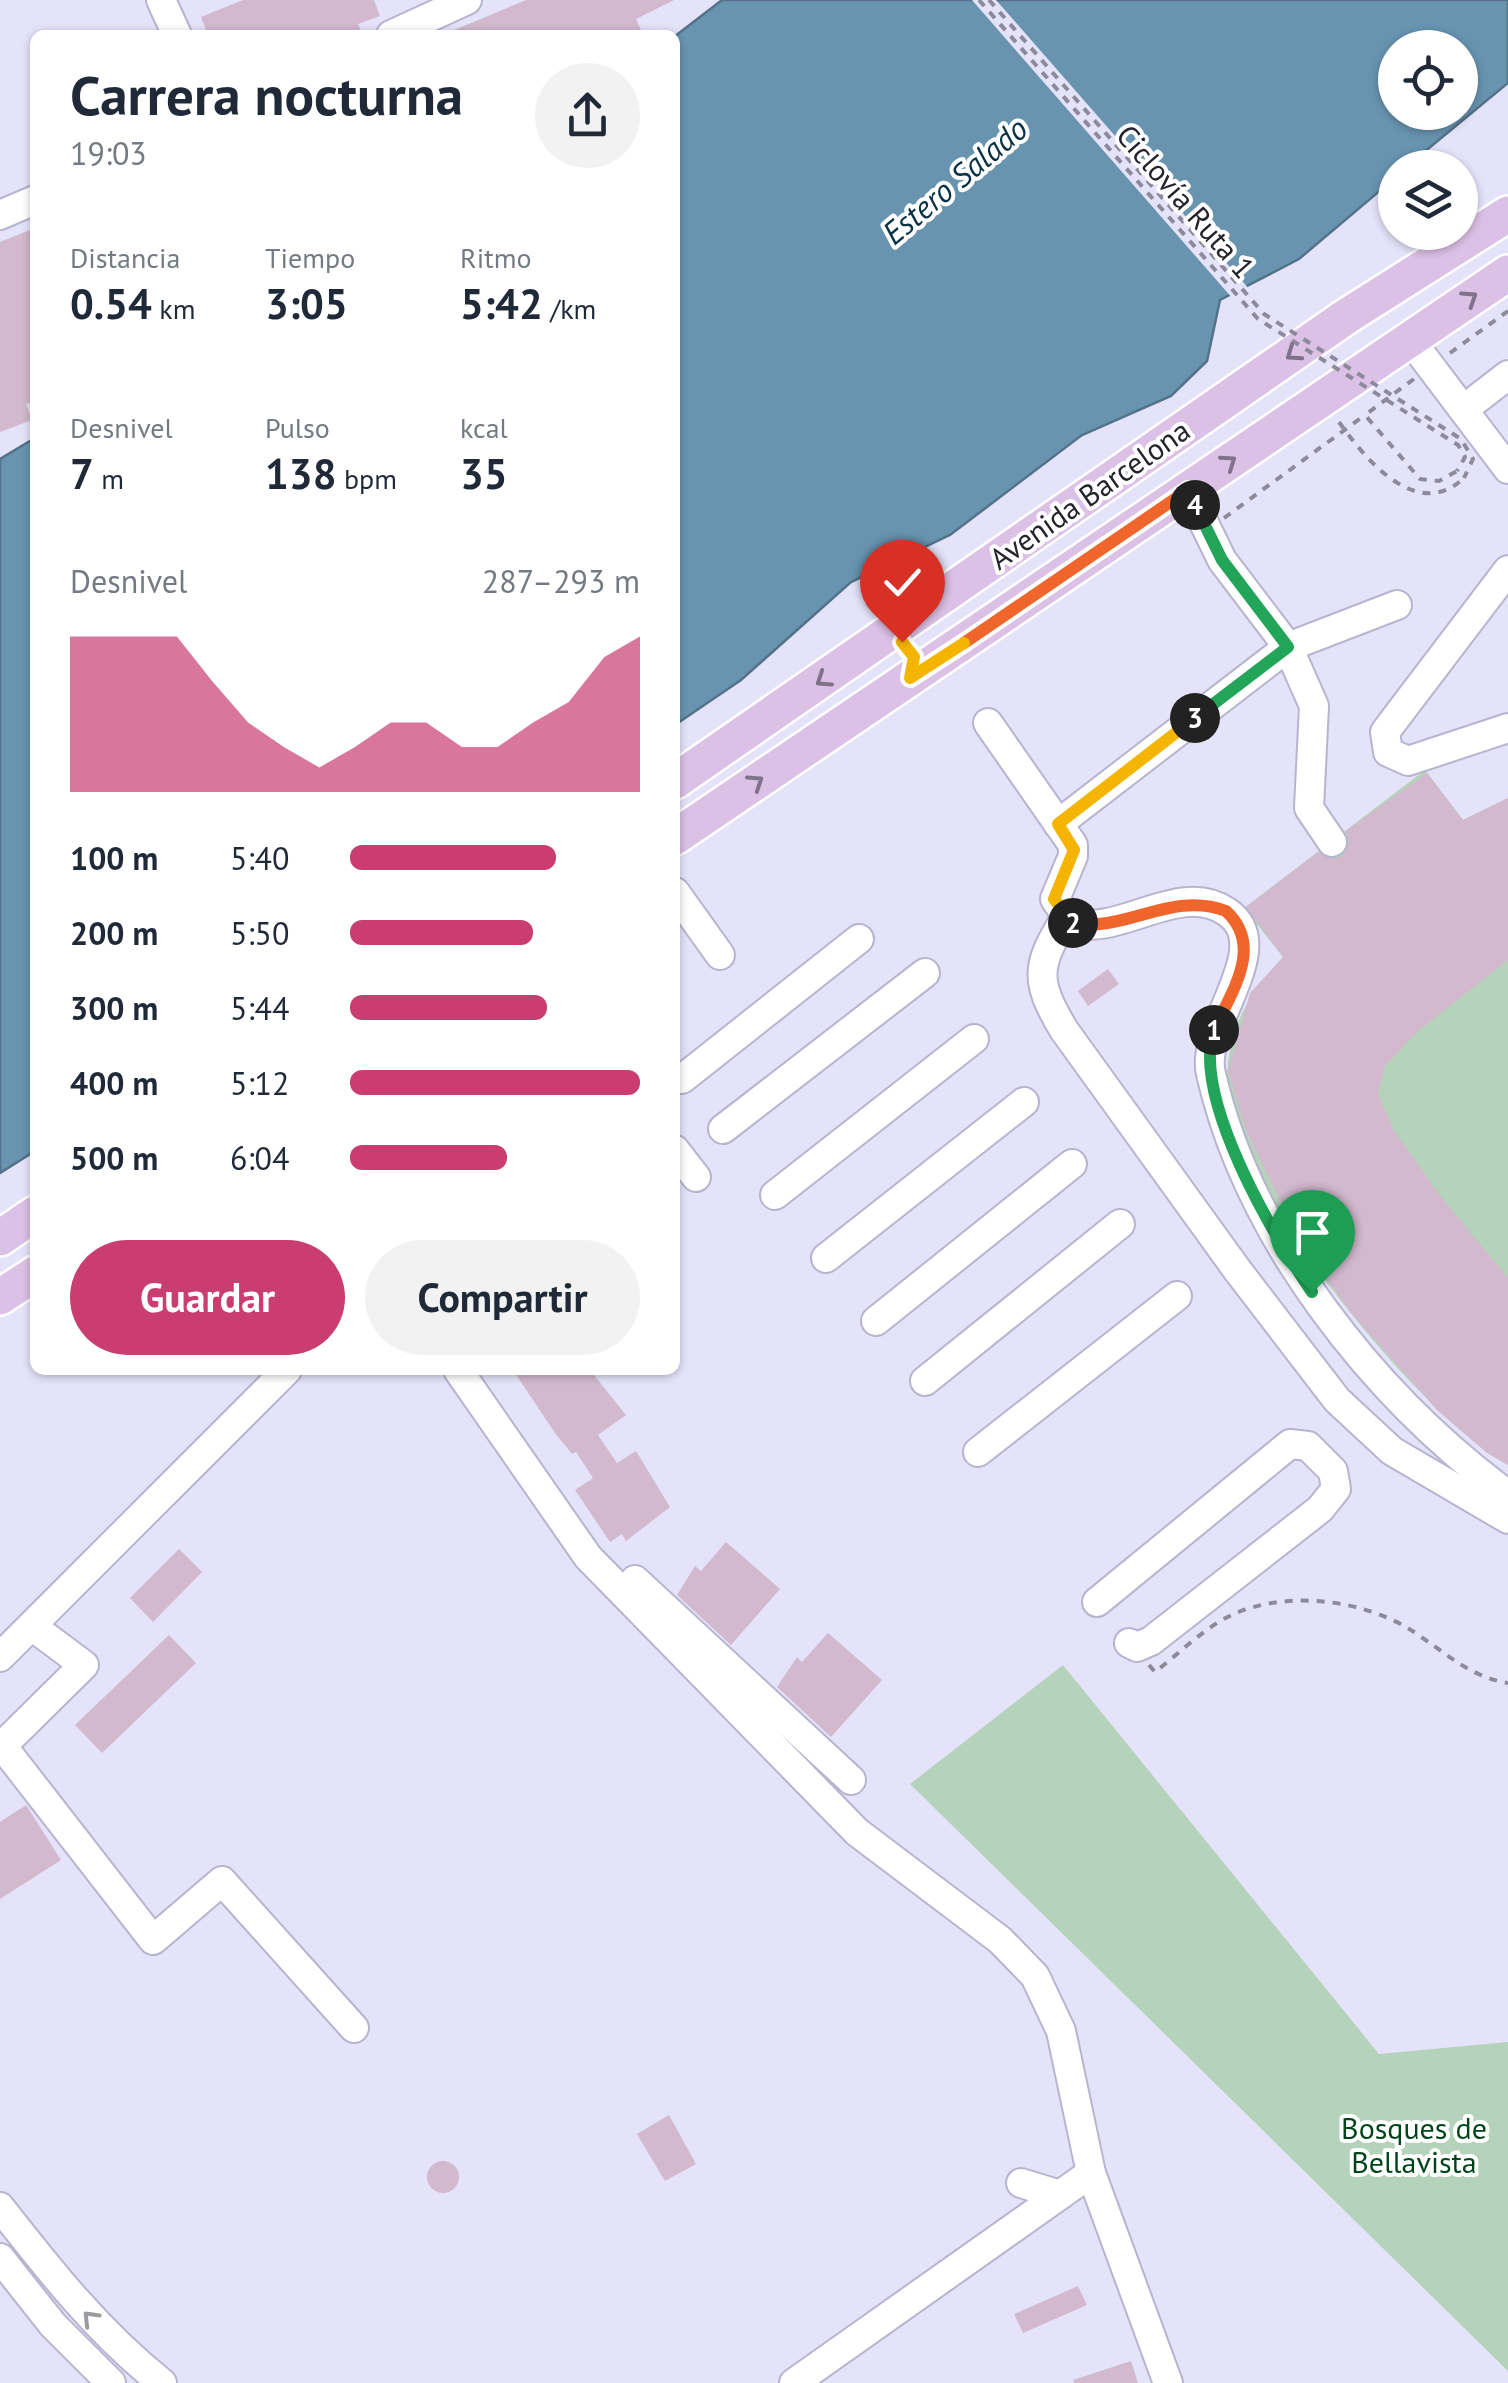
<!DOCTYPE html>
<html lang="es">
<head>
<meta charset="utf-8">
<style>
	:root { --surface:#fff; --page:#f2f2f3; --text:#1f2937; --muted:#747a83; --accent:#c93d71 }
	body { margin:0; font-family:"PT Sans",sans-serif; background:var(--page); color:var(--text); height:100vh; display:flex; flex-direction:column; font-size:38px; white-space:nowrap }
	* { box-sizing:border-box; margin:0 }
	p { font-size:32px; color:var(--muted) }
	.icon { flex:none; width:55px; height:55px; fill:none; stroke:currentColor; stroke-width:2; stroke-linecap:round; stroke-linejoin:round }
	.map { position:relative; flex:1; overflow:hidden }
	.drawer { position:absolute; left:30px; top:30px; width:650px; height:1345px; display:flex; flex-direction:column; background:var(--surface); border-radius:15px; box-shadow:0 2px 8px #0004 }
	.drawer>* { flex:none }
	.tools { position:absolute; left:1378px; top:30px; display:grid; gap:20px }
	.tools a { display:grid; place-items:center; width:100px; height:100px; border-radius:50%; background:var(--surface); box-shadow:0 2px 8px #0004; font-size:50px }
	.pin { position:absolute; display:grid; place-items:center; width:85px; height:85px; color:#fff; margin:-102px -42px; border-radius:50% 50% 50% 0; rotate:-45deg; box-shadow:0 0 10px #0007 }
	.pin .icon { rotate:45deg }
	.km { position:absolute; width:50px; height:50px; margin:-25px; border-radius:50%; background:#222; color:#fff; font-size:28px; line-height:50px; text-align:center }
	.round { display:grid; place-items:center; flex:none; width:105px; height:105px; border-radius:52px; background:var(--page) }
	.summary { display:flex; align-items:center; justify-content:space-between; height:170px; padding:0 40px }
	h1 { font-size:55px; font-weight:800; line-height:75px }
	.metrics { display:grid; grid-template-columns:repeat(3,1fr); gap:15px; height:170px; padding:10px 40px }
	.metrics div { display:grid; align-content:center }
	.metrics b { font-size:42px; font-weight:800 }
	.metrics small { font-size:28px; font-weight:400 }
	.metrics p { font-size:28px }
	.chart { height:280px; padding:20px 40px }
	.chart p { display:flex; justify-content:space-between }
	.chart svg { width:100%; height:180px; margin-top:10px; fill:var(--accent); opacity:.7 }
	.primary-button { display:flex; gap:20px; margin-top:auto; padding:20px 40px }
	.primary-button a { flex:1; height:115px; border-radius:60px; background:var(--accent); color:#fff; font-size:40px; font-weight:800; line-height:115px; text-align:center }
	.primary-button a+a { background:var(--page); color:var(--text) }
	ul { padding:0 40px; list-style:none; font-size:32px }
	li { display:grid; grid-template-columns:160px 120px 1fr; align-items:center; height:75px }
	li i { height:25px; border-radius:12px; background:var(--accent) }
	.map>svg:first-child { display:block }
</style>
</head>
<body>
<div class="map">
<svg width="1508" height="2383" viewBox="0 0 1508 2383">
	<rect width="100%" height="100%" fill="#e5e3fa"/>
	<g fill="#b5d3ba">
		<path d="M1425,770L1463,820L1508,798V1465C1419,1416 1213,1168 1228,1063C1234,1016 1253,990 1283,957L1244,908Z"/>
		<polygon points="1063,1665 1379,2054 1508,2042 1508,2371 910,1784"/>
	</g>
	<g fill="#6894b0" stroke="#547289" stroke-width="2.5" fill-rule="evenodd">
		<path d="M722,0H1508V83L1406,167L1395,168V178L1299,259L1220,300L1207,361L1171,396L1082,435L950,535L851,582L741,680L675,725V36ZM1395,48H1460V112H1395Z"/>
		<polygon points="35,438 35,1151 0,1173 0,459"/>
	</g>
	<polygon fill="#e5e3fa" points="972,0 996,0 1250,290 1233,299"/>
	<g fill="#d2b9ce">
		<polygon points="243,0 374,0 380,16 358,24 363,35 208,35 201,17"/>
		<polygon points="526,0 674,0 636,19 641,30 631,35 442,35"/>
		<polygon points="35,228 35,401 26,404 32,420 0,432 0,242"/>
		<polygon points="1427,773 1463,820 1508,798 1508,960 1417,1032 1385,1066 1378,1093 1393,1129 1438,1193 1508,1278 1508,1465 1487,1453 1437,1410 1352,1314 1300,1242 1246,1130 1228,1071 1250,993 1283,957 1246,907 1318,852 1332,859 1343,856 1349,842 1346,831"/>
		<polygon points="1108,969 1119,984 1088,1006 1078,991"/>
		<polygon points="513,1370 590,1370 626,1415 598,1435 617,1463 636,1451 670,1507 626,1541 622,1534 610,1542 575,1490 593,1478 576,1452 572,1454 555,1433"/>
		<polygon points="726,1542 780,1589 731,1645 677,1595 695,1566 701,1571"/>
		<polygon points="179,1549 202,1572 153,1622 130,1598"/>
		<polygon points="828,1633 882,1680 831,1737 777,1687 797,1657 802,1662"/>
		<polygon points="169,1635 196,1663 102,1753 75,1725"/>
		<polygon points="26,1805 61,1860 0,1899 0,1822"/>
		<polygon points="669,2115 696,2164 665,2181 637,2134"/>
		<circle cx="443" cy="2177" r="16"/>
		<polygon points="1078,2286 1087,2305 1023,2333 1014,2314"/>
		<polygon points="1131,2361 1138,2383 1074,2383 1073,2380"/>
	</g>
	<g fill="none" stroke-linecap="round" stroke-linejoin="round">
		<g stroke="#b7b4d0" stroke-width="32">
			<g id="minor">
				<polyline points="161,0 177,35"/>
				<polyline points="391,35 467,0"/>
				<polyline points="0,215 35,200"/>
				<polyline points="1409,338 1508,469"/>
				<polyline points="1464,409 1508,375"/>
				<polyline points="1508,570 1385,732 1388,752 1408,761 1508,728"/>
				<path d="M988,723L1073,845V856L1055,899L1071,922C1120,938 1179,879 1227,912C1278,947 1199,1025 1211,1074C1249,1239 1374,1396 1508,1495"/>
				<polyline points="1058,824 1288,647 1222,560 1188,490"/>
				<polyline points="1332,842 1309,808 1314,706 1288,647 1397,605"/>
				<polyline points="675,892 720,955"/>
				<path d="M1066,917C1036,966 1034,980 1064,1030L1238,1271L1337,1400L1392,1451L1508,1519"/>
				<polyline points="682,1079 859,939"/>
				<polyline points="723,1129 925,973"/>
				<polyline points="675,1150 696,1177"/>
				<polyline points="775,1195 974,1039"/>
				<polyline points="826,1258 1024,1102"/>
				<polyline points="876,1321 1072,1164"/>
				<polyline points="458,1370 588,1557 857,1832 1000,1940 1035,1976 1061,2031 1091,2173 1168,2383"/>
				<polyline points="925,1381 1120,1224"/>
				<polyline points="978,1452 1177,1296"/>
				<polyline points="635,1580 851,1780"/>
				<polyline points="1097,1602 1290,1444 1308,1446 1333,1471 1336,1489 1320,1509 1151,1641 1137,1647 1129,1643"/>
				<polyline points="0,1657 287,1370"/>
				<polyline points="0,1743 153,1940 222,1881 354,2028"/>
				<polyline points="2,1746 84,1665 33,1627"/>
				<polyline points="1021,2183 1060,2195"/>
				<path d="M0,2207C50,2271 98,2332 162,2383"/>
				<polyline points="0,2258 53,2325 111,2383"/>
				<polyline points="794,2383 1091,2173"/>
			</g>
		</g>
		<g stroke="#fff" stroke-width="40">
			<g id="major">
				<polyline points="675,781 1347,316 1508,214"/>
				<polyline points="675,837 1508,273"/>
				<polyline points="0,1238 35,1214"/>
				<polyline points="0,1297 35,1274"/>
			</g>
		</g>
		<g stroke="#8c8a9b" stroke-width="4" stroke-dasharray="8 8" stroke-linecap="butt">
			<polyline points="1450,353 1508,311"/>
			<polyline points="1414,379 1365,415 1420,479 1439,481 1457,471"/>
			<path d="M1339,422C1366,460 1417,522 1464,478"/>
			<polyline points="1224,518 1365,415"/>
			<path d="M1149,1665L1155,1672C1177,1655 1198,1634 1222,1620C1278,1588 1363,1598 1414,1632C1446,1653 1470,1677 1508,1683"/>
		</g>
		<use href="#minor" stroke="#fff" stroke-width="28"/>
		<use href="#major" stroke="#dcc1e6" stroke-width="35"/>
		<g stroke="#8c8a9b" stroke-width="4" stroke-dasharray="8 8" stroke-linecap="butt">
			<polyline points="979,0 1258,319 1458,445 1465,457 1457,471"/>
			<polyline points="989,0 1264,314 1461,439 1473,459 1464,478"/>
		</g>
	</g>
	<defs><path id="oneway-chevron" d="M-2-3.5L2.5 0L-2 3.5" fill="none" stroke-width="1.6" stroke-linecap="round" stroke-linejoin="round" transform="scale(2.5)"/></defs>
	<g stroke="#80728a">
		<use href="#oneway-chevron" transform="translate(1470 298) rotate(-33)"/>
		<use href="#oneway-chevron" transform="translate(1293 354) rotate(145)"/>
		<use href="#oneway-chevron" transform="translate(1229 462) rotate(-35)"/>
		<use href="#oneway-chevron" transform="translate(823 680) rotate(146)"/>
		<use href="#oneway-chevron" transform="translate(756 782) rotate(-34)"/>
	</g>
	<use stroke="#9c9ca0" href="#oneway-chevron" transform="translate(90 2318) rotate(-134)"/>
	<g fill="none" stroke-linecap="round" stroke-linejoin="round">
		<g stroke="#fff" stroke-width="20">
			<path id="split-1" d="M1214,1030C1191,1097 1274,1237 1312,1292"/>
		</g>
		<g stroke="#fff" stroke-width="20">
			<path id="split-2" d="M1073,923C1125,933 1172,890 1226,911C1264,946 1232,991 1214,1030"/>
		</g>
		<g stroke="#fff" stroke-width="20">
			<polyline id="split-3" points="1073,923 1054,899 1074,850 1058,824 1195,718"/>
		</g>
		<g stroke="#fff" stroke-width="20">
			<polyline id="split-4" points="1195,505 1222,560 1288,647 1195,718"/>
		</g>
		<g stroke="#fff" stroke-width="20">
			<polyline id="split-5" points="964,643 1188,490 1195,505"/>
		</g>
		<g stroke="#fff" stroke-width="20">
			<polyline id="split-6" points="902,642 914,657 910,678 964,643"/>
		</g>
		<use href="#split-1" stroke="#22a559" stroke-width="12"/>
		<use href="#split-2" stroke="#f0652b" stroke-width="12"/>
		<use href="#split-3" stroke="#f5b400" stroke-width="12"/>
		<use href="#split-4" stroke="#22a559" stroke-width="12"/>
		<use href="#split-5" stroke="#f0652b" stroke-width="12"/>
		<use href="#split-6" stroke="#f5b400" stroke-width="12"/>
	</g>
	<g text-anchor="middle" stroke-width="8" stroke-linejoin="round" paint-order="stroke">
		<g font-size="30" fill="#24232d" stroke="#fff">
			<text transform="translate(1185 202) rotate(49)" y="10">Ciclovía Ruta 1</text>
			<text transform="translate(1090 495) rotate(-35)" y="10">Avenida Barcelona</text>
		</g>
		<g font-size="30" fill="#00441a" stroke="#fff">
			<text x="1414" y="2139">Bosques de<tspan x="1414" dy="34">Bellavista</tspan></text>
		</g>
		<g font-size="32" font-style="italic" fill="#093145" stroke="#fff">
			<text transform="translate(955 181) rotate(-40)" y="11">Estero Salado</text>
		</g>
	</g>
</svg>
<div class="tools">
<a><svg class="icon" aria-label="locate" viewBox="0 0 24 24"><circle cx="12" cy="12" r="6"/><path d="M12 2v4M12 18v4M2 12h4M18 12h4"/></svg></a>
<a><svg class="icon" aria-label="layers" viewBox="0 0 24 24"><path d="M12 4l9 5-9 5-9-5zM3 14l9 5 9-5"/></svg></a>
</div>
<div class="pin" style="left:1312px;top:1292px;background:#1e9e55"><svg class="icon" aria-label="arrive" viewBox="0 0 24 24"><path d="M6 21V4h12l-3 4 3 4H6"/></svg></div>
<div class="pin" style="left:902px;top:642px;background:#d93025"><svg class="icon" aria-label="check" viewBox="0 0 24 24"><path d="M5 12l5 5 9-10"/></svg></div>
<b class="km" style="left:1214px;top:1030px">1</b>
<b class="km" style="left:1073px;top:923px">2</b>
<b class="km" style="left:1195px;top:718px">3</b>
<b class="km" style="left:1195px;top:505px">4</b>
<section class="drawer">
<div class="summary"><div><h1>Carrera nocturna</h1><p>19:03</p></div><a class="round"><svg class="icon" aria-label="share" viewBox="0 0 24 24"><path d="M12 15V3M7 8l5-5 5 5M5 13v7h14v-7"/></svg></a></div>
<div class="metrics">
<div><p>Distancia</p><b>0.54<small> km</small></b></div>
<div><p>Tiempo</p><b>3:05</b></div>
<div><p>Ritmo</p><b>5:42<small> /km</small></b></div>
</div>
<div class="metrics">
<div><p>Desnivel</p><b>7<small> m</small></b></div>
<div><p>Pulso</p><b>138<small> bpm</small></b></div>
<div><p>kcal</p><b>35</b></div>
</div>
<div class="chart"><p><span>Desnivel</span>287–293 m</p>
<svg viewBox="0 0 160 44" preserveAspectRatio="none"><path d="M0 44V6L10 6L20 6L30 6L40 17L50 27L60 33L70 38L80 33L90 27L100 27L110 33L120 33L130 27L140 22L150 11L160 6V44z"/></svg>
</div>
<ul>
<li><b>100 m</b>5:40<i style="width:71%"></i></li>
<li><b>200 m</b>5:50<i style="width:63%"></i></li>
<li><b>300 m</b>5:44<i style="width:68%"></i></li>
<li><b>400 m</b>5:12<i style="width:100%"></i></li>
<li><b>500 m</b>6:04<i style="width:54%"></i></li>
</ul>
<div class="primary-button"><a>Guardar</a><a>Compartir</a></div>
</section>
</div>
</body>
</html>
